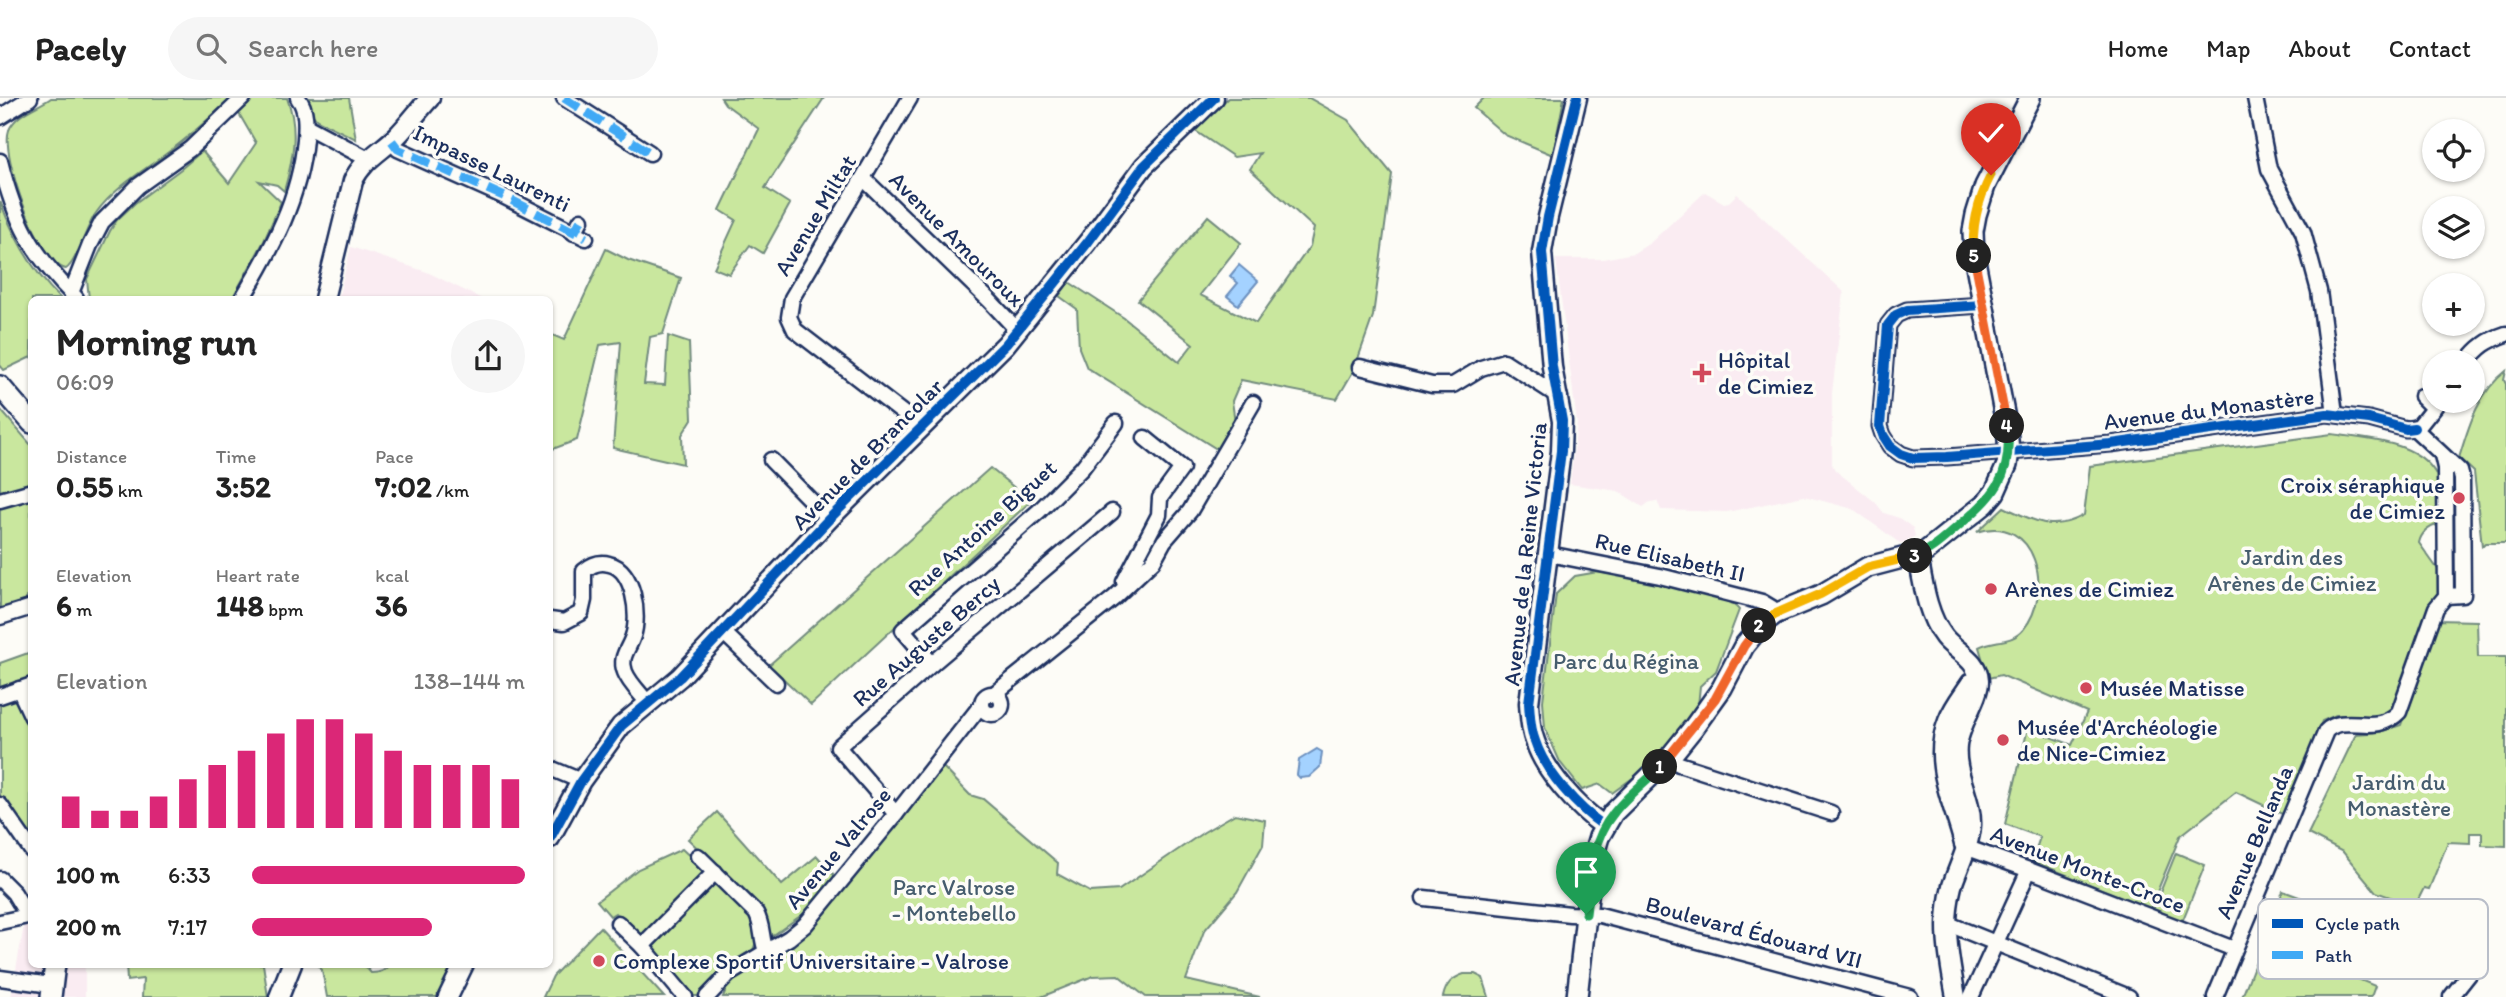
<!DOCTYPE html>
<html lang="en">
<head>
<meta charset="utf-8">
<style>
	:root { --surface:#fff; --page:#f6f6f6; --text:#222; --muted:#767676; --line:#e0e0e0; --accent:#db2777 }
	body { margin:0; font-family:Itim,sans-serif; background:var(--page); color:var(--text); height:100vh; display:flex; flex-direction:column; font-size:26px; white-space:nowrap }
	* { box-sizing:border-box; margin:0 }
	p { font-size:23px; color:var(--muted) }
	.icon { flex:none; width:38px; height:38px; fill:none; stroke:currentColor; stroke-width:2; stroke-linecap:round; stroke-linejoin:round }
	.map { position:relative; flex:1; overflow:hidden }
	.drawer { position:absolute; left:28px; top:198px; width:525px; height:672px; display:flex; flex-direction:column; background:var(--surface); border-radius:10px; box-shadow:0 2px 5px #0004 }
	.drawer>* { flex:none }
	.tools { position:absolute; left:2422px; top:21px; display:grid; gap:14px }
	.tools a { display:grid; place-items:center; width:63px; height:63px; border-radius:50%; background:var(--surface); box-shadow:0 2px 5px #0004; font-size:35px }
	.pin { position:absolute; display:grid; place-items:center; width:60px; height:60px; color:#fff; margin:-72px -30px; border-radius:50% 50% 50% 0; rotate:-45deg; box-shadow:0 0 7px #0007 }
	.pin .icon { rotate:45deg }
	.km { position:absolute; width:35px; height:35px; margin:-18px; border-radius:50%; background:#222; color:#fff; font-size:19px; line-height:35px; text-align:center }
	.round { display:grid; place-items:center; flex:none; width:74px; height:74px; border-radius:37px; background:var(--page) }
	.headline { display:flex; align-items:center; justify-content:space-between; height:119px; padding:0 28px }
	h1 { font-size:38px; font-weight:700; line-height:52px }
	.figures { display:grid; grid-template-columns:repeat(3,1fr); gap:10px; height:119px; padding:7px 28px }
	.figures div { display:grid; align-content:center }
	.figures b { font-size:30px; font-weight:700 }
	.figures small { font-size:19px; font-weight:400 }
	.figures p { font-size:19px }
	.chart { height:196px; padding:14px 28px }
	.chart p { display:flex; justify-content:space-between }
	.chart svg { width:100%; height:126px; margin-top:7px; stroke:var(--accent); stroke-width:6 }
	ul { padding:0 28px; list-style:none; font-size:23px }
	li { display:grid; grid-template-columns:112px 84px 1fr; align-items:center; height:52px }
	li i { height:18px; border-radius:9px; background:var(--accent) }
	header { display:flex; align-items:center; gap:42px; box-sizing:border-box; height:98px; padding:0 35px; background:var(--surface); border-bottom:2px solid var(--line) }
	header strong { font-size:33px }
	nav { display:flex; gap:38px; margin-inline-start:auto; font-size:24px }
	.search { width:490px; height:63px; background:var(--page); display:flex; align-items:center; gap:18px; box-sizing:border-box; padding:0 24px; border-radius:38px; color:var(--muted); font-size:26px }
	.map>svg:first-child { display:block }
</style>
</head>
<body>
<header>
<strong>Pacely</strong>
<div class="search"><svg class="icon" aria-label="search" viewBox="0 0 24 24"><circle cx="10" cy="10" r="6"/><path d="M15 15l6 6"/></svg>Search here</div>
<nav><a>Home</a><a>Map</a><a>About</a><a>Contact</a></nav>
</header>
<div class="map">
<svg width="2506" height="899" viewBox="0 0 2506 899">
	<rect width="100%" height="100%" fill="#fdfcf7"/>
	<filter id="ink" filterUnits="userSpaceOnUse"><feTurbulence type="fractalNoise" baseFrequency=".0143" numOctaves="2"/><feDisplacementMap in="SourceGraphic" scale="14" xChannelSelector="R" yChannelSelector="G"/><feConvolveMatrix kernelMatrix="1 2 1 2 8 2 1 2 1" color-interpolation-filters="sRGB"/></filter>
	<g filter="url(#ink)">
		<g fill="#faecf2">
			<polygon points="1705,94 1724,105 1729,104 1737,96 1844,194 1832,295 1832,366 1835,372 1875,404 1884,415 1899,420 1913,430 1915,438 1901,446 1853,411 1804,398 1727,414 1661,412 1657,403 1650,404 1643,409 1618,393 1570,386 1577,325 1556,161 1603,161 1634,155 1650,145"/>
			<polygon points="351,149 427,174 482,201 338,201"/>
			<polygon points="31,789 32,866 85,866 85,899 11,899"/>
		</g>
		<g fill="#c9e79e" stroke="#728b7e" stroke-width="2">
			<path d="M51,0H232C213,16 195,34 175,49C149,70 116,87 96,115C86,128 77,164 66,171C40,167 0,57 9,32C16,15 37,10 51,0Z"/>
			<path d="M255,0H287C299,31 293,62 284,93L277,87L259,83L281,104L264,143L232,201H89L87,181L110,133L117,122L135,105L181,71L202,53L229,85L256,45L238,14Z"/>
			<polygon points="308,0 349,0 356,41 317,22 313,17"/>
			<polygon points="721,0 824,0 765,90 790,106 763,155 750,147 729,176 714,170 736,122 720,112 759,31 725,6"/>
			<polygon points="1228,0 1309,0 1348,22 1392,76 1373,218 1354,272 1337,301 1241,282 1232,303 1235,324 1220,353 1087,270 1079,250 1077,211 1059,198 1069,184 1124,220 1179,264 1193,246 1138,202 1208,118 1241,145 1200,197 1256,225 1310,148 1314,130 1250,71 1260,55 1234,59 1194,32"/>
			<polygon points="1484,0 1564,0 1553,57 1505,37 1474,10"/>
			<path d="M0,103C14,141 32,173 61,201H32L31,259L4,272L0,267Z"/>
			<polygon points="606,151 628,162 681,180 663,236 650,239 644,286 665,287 668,238 689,245 692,321 682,337 683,366 613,350 621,244 600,247 577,342 550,352 550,236 564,242"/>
			<path d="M2506,273L2504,282L2506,286V445H2485L2482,448L2474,374L2459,360C2469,327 2478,295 2506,273Z"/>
			<polygon points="0,311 32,348 31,389 0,398"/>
			<path d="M2332,336C2369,342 2422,342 2439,382C2443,393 2439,413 2439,426C2429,429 2421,434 2419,445L2439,473L2440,493L2429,511L2393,613L2376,620L2336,617L2322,623L2284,717L2236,694L2180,738L2150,811L2032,763L2040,739L2005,726L2028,630L2072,647L2087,614L2001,577L1988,580L1979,549C1994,541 2011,546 2023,532C2055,494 2036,415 1977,434L2004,409C2035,423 2052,435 2084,417L2090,368Z"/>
			<polygon points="990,370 1031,403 811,607 769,567"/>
			<polygon points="31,398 31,497 26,499 27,504 0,513 0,406"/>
			<path d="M1598,474C1624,479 1726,493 1739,512L1716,573L1700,588L1697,618L1663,658L1612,695L1600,686L1582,692L1560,664L1545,630L1543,603L1556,496L1575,478Z"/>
			<polygon points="2437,522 2477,523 2478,559 2506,559 2506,748 2482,747 2482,735 2470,735 2470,745 2448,744 2429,791 2424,790 2415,808 2376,794 2343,754 2308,736 2356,636 2380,634 2401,627"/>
			<polygon points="31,554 31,582 0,593 0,565"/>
			<polygon points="14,601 31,632 31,747 0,700 0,606"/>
			<polygon points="942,668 970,697 983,701 1058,765 1057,776 1090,794 1119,792 1204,734 1235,716 1265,722 1263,747 1237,794 1204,833 1186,882 1260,899 1146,899 1118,877 1093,878 1041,899 723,899 729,884 804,832"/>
			<polygon points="717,714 782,787 817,758 834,777 834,783 803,816 768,841 765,839 767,823 763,813 688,741"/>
			<polygon points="682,751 709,776 642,840 638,840 615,815 610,818 597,803 638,771"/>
			<polygon points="2176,755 2205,767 2182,824 2153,812"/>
			<path d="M716,784L757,821L758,839L753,852C730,863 717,879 700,898H691L649,848Z"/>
			<polygon points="2283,793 2332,811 2312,862 2375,888 2371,899 2242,899"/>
			<polygon points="600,829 664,899 543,899 553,878"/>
			<polygon points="126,866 263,866 268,899 142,899 143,881 127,883"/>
			<path d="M316,866H363L371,875C380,875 385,873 391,866H457L442,899H327L322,872Z"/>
			<path d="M1464,876H1475L1483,880L1489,899H1443C1446,886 1452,880 1464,876Z"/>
		</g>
		<g fill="#a4d2ff" stroke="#6d91bf" stroke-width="2">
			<polygon points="1239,167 1258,183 1238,207 1227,198 1238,185 1230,178"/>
			<polygon points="1317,651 1322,654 1320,669 1309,679 1300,680 1297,677 1299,662"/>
		</g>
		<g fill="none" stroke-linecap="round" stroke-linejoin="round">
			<g stroke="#1b2f5e" stroke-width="19">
				<g id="minor">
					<polyline points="564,0 650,55"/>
					<polyline points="910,0 792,200 789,219 795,232 921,329"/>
					<polyline points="2255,0 2269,71 2303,134 2319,193 2335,316"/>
					<polyline points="0,19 30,0"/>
					<polyline points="306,28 368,61"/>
					<polyline points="392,43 398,51 503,98 586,140"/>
					<path d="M0,63C15,124 32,156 76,200"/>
					<polyline points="864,81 990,203 1018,233"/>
					<polyline points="574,135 581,122"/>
					<polyline points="71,195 90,147 102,124 138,88 190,51 243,0"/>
					<path d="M242,201C272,151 300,100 305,41C306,28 307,11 298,0"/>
					<polyline points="1983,207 1907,212 1896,217 1888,227 1880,328 1883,337 1890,348 1901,356 1913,360 1947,359 2111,346 2327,316 2369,321 2406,331 2414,330"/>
					<path d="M2467,264C2478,249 2488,242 2506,236"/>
					<polyline points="1360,269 1432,287 1453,287 1481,270 1504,263 1560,299"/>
					<polyline points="2421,298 2433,310"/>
					<polyline points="2414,330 2460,373 2462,381 2463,497 2446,498"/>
					<polyline points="2414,330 2419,328 2439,303"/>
					<polyline points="771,362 829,421"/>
					<polyline points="0,402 32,393"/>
					<polyline points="1549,456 1660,478 1762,504 1772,510 1775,516"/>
					<polyline points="1124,484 1159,417 1160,400 1182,370 1145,340"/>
					<polyline points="0,519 32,509"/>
					<path d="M550,522L564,524L581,515L584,502V473C591,467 599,463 609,466C634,471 640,518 633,538C629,551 619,559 625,574C629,585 641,596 648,605"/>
					<polyline points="723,534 776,585"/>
					<polyline points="932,566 903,532 1039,413 1082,370 1116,325"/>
					<polyline points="19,591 32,619"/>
					<circle cx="992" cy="606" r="10"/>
					<polyline points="994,596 1114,500 1153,463 1164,443 1190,413 1253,305"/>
					<polyline points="0,598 32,587"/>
					<polyline points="1669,660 1679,666 1831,715"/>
					<polyline points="550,670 581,683"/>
					<polyline points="0,707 32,753"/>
					<polyline points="896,716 838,649 932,566 1112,414"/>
					<polyline points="1965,749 2029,772 2234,851"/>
					<path d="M698,758L756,815C763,827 761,841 766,853"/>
					<polyline points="0,781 14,795 28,818 32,819"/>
					<polyline points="1424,800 1570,816 1600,817 1910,899"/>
					<polyline points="0,824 28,818"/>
					<polyline points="618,825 642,848 685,899"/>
					<polyline points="1946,825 2129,899"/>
					<polyline points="642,848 715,774"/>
					<polyline points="0,880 51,887"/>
					<polyline points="707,899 729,876 789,840 805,827 896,716 982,606"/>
					<polyline points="1971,899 2029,772"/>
					<path d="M2215,899L2326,633C2346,614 2375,639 2399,614L2436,510L2446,498L2445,370L2442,357"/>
					<polyline points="2451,899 2470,875"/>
				</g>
			</g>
			<g stroke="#1b2f5e" stroke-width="23">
				<g id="tertiary">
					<path d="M1577,0L1548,119L1542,154L1552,269L1562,323L1561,353L1529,605C1530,618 1530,631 1535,643C1545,674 1578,710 1604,728"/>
					<path d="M324,201L353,83C362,63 380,54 396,39C408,27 418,13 430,0"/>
					<path d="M1918,458C1923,485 1927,517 1944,539C1956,554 1978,561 1979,583C1979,600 1959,627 1957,648C1954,676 1972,700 1971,727C1970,747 1958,769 1952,788C1942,826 1949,861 1956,899"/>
					<polyline points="550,740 581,683 621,628 680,579 829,421 1006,246 1088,144 1144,68 1214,0"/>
					<path d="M1964,746C1954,705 1931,665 1948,623C1953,609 1963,597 1971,585"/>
					<polyline points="279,899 292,866"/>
					<polyline points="448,899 464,866"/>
				</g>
			</g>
			<g stroke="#1b2f5e" stroke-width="24">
				<g id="secondary">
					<polyline points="0,288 32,325"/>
					<polyline points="51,899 55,866"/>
					<polyline points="1577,899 1592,763 1599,739 1613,715 1669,660 1694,629 1722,590 1744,548 1762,526 1775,516 1821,497 1868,469 1925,454 1985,406 1995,394 2007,367 2009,353 2007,331 1974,157 1973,133 1976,117 1985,88 2030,0"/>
				</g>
			</g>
			<use href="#minor" stroke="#fdfcf7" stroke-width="14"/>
			<use href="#tertiary" stroke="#fdfcf7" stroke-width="18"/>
			<use href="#secondary" stroke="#fdfcf7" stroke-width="19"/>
			<g stroke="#3fa9f5" stroke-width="9" stroke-dasharray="18 9" stroke-linecap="butt">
				<polyline points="564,0 650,55"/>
				<polyline points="392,43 398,51 503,98 586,140"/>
				<polyline points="574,135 581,122"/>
			</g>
			<g stroke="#fdfcf7" stroke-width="15">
				<g id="cycleway">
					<path d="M1577,0L1548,119L1542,154L1552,269L1562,323L1561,353L1529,605C1530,618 1530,631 1535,643C1545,674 1578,710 1604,728"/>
					<polyline points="1983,207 1907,212 1896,217 1888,227 1880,328 1883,337 1890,348 1901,356 1913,360 1947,359 2111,346 2327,316 2369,321 2406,331 2414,330"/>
					<polyline points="550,740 581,683 621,628 680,579 829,421 1006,246 1088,144 1144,68 1214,0"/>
				</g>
			</g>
			<use href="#cycleway" stroke="#0057b8" stroke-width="10"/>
		</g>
	</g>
	<g fill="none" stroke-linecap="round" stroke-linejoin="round" filter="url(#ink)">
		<g stroke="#fff" stroke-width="14">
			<path id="split-1" d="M1586,816C1590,782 1590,744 1613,716C1626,698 1645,685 1660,669"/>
		</g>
		<g stroke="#fff" stroke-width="14">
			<polyline id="split-2" points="1660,669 1715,601 1744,548 1759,528"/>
		</g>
		<g stroke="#fff" stroke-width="14">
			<polyline id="split-3" points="1759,528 1775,516 1821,496 1868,469 1915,458"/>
		</g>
		<g stroke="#fff" stroke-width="14">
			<path id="split-4" d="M1915,458C1931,453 1943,441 1956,430C1993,399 2014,379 2007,328"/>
		</g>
		<g stroke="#fff" stroke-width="14">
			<polyline id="split-5" points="1974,158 2007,328"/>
		</g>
		<g stroke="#fff" stroke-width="14">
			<path id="split-6" d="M1974,158C1971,129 1977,104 1991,77"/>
		</g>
		<use href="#split-1" stroke="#22a559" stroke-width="9"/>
		<use href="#split-2" stroke="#f0652b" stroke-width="9"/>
		<use href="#split-3" stroke="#f5b400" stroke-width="9"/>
		<use href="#split-4" stroke="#22a559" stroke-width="9"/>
		<use href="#split-5" stroke="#f0652b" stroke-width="9"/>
		<use href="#split-6" stroke="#f5b400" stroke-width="9"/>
	</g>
	<g fill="#d1495b" stroke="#fdfcf7" stroke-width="2.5">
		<path d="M1698.5 264.5h7v7h7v7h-7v7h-7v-7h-7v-7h7z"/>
		<circle cx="2459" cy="400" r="7"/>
		<circle cx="1991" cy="491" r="7"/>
		<circle cx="2086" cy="590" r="7"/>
		<circle cx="2003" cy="642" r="7"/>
		<circle cx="599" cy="863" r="7"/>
	</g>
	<g text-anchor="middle" stroke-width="7" stroke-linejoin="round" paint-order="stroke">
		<g font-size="23" fill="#1b2f5e" stroke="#fdfcf7">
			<text transform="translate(492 70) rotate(26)" y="8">Impasse Laurenti</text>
			<text transform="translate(815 117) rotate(-59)" y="8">Avenue Miltat</text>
			<text transform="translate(957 141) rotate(45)" y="8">Avenue Amouroux</text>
			<text transform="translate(2209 311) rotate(-7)" y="8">Avenue du Monastère</text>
			<text transform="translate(867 356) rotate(-45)" y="8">Avenue de Brancolar</text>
			<text transform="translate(982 430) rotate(-42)" y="8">Rue Antoine Biguet</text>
			<text transform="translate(1525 456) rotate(-84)" y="8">Avenue de la Reine Victoria</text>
			<text transform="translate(1670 459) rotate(13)" y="8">Rue Elisabeth II</text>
			<text transform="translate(926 543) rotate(-41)" y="8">Rue Auguste Bercy</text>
			<text transform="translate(2254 744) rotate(-67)" y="8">Avenue Bellanda</text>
			<text transform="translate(838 750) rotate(-50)" y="8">Avenue Valrose</text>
			<text transform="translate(2088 771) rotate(21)" y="8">Avenue Monte-Croce</text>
			<text transform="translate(1754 834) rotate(15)" y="8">Boulevard Édouard VII</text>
		</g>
		<g font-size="23" fill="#1b2f5e" stroke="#fdfcf7" text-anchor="start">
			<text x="1718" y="270">Hôpital<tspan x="1718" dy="26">de Cimiez</tspan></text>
			<text x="2445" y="395" text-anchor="end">Croix séraphique<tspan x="2445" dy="26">de Cimiez</tspan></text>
			<text x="2005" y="499">Arènes de Cimiez</text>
			<text x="2100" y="598">Musée Matisse</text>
			<text x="2017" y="637">Musée d'Archéologie<tspan x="2017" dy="26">de Nice-Cimiez</tspan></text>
			<text x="613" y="871">Complexe Sportif Universitaire - Valrose</text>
		</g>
		<g font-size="23" fill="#465d6e" stroke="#fdfcf7">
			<text x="2292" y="467">Jardin des<tspan x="2292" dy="26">Arènes de Cimiez</tspan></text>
			<text x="1626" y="571">Parc du Régina</text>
			<text x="2399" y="692">Jardin du<tspan x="2399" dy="26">Monastère</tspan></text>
			<text x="954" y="797">Parc Valrose<tspan x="954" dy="26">- Montebello</tspan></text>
		</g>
	</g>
	<rect x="2258" y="801" width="230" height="80" rx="10" fill="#fdfcf7" stroke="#b9bec9" stroke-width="2"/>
	<rect x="2272" y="821" width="31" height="9" fill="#0057b8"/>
	<rect x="2272" y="853" width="31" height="8" fill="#3fa9f5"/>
	<g font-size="19" fill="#1b2f5e">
		<text x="2315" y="832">Cycle path</text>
		<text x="2315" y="864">Path</text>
	</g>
</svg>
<div class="tools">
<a><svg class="icon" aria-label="locate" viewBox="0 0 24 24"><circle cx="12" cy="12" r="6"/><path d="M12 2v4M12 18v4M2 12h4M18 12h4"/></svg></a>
<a><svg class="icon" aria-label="layers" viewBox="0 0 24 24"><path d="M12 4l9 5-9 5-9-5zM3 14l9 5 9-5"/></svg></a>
<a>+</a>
<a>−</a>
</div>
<div class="pin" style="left:1586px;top:816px;background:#1e9e55"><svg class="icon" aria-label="arrive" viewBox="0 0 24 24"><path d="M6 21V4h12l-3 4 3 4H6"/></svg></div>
<div class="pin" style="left:1991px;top:77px;background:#d93025"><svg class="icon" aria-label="check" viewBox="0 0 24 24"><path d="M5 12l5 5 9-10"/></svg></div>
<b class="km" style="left:1660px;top:669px">1</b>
<b class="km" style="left:1759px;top:528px">2</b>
<b class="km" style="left:1915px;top:458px">3</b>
<b class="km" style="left:2007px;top:328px">4</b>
<b class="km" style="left:1974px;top:158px">5</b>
<section class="drawer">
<div class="headline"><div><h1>Morning run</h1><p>06:09</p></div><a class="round"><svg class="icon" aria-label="share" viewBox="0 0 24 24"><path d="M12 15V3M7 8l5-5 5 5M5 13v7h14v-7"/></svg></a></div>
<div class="figures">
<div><p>Distance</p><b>0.55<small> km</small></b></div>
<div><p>Time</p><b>3:52</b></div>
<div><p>Pace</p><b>7:02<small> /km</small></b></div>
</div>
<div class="figures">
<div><p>Elevation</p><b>6<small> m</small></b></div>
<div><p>Heart rate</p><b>148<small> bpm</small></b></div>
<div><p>kcal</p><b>36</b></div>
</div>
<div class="chart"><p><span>Elevation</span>138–144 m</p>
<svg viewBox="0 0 160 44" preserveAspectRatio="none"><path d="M5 44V33M15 44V38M25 44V38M35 44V33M45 44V27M55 44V22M65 44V17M75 44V11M85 44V6M95 44V6M105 44V11M115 44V17M125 44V22M135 44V22M145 44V22M155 44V27"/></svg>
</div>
<ul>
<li><b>100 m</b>6:33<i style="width:100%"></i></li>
<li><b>200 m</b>7:17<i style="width:66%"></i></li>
</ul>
</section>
</div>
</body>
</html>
